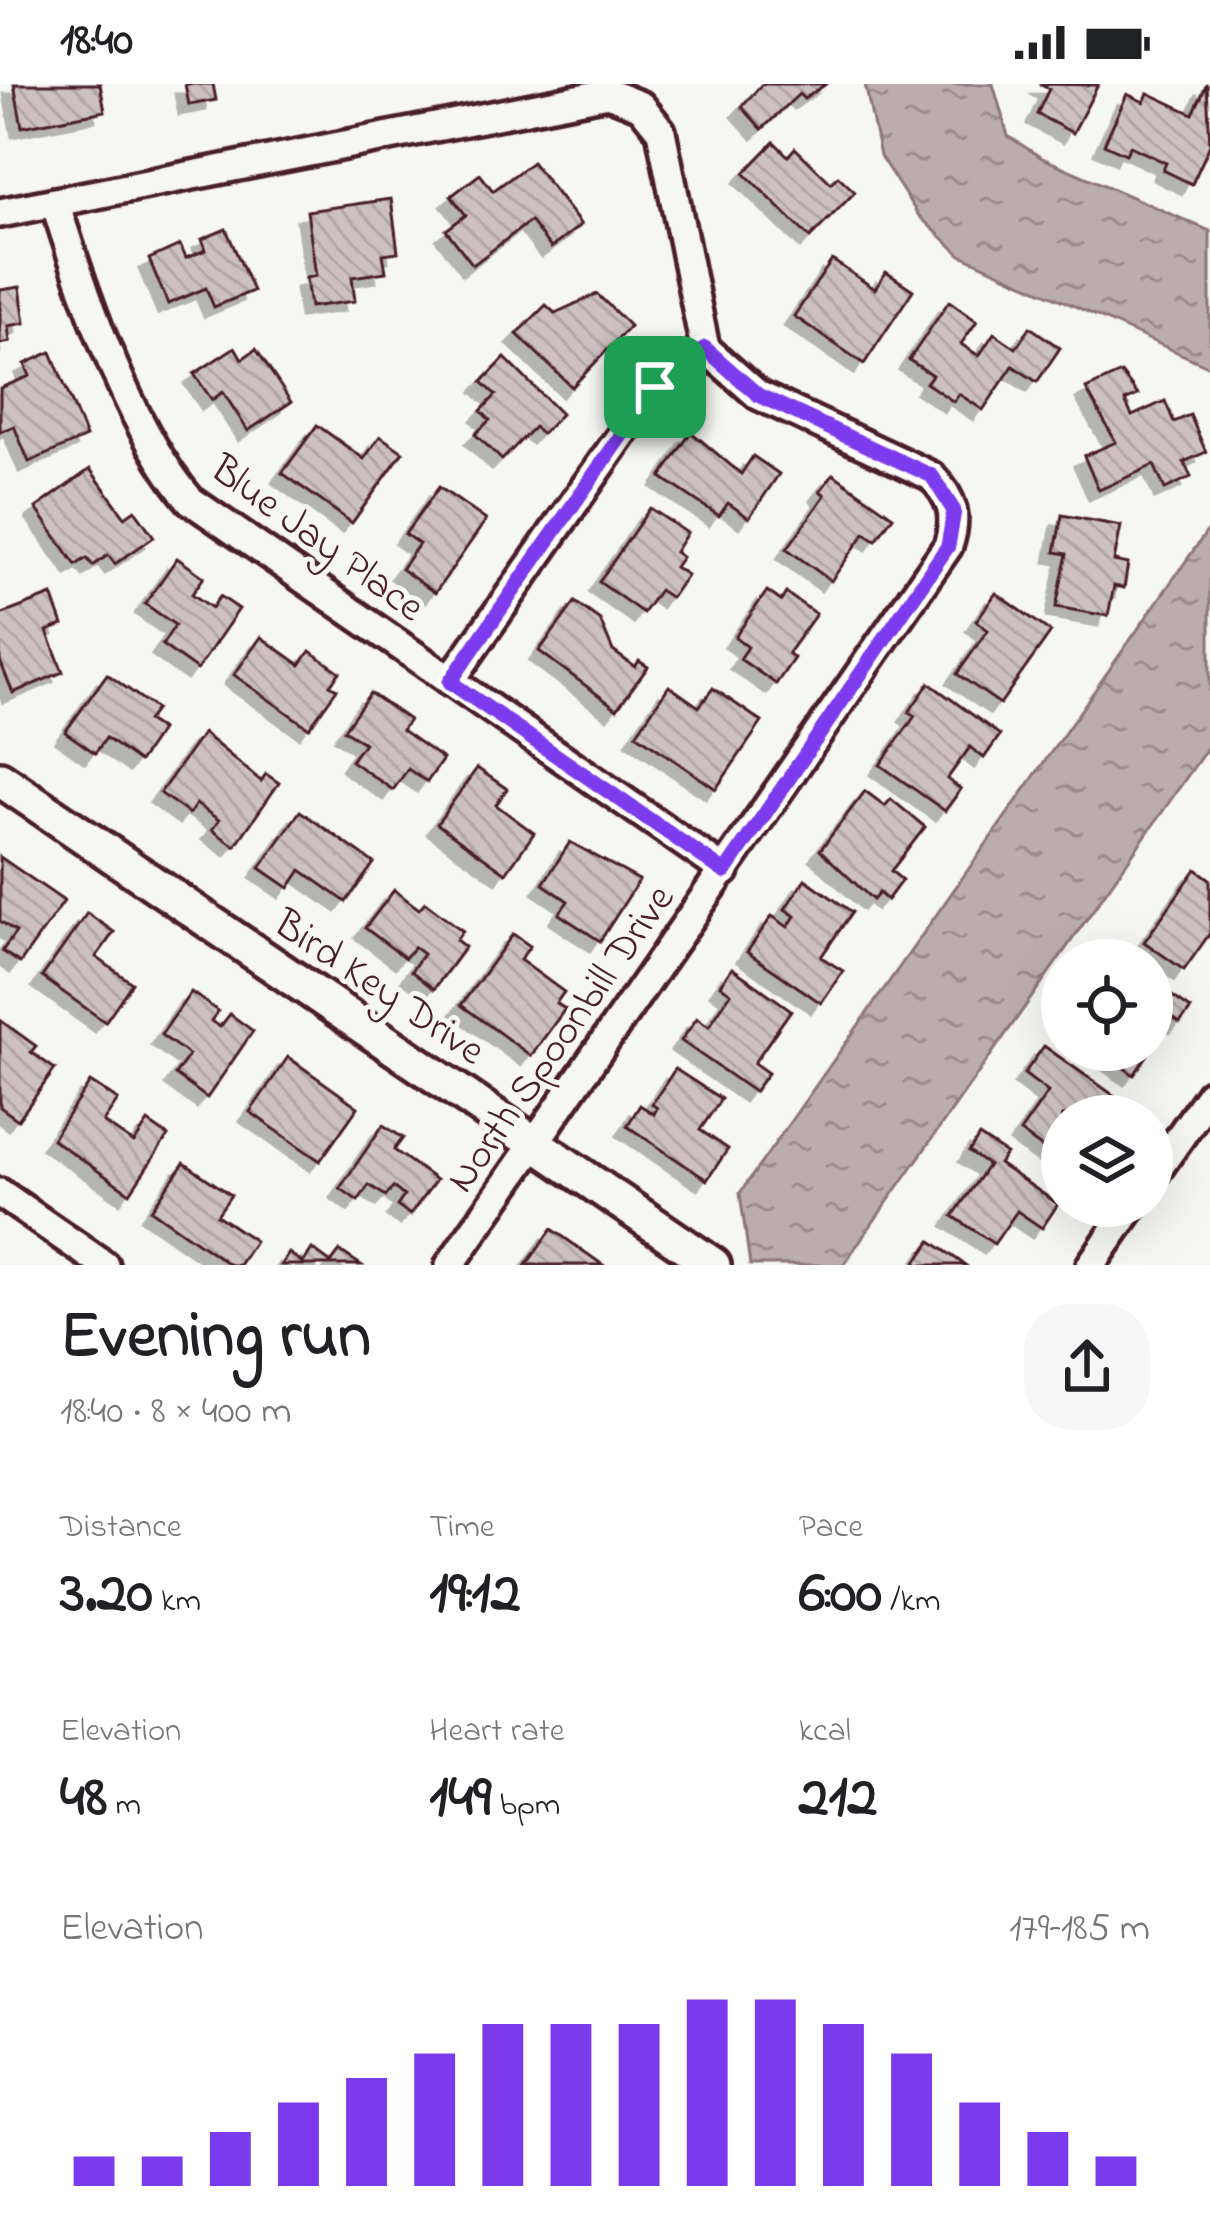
<!DOCTYPE html>
<html lang="en">
<head>
<meta charset="utf-8">
<style>
	:root { --surface:#fff; --page:#f6f6f6; --text:#202124; --muted:#757577; --accent:#7c3aed }
	body { margin:0; font-family:"Indie Flower",sans-serif; background:var(--page); color:var(--text); height:100vh; display:flex; flex-direction:column; font-size:45px; white-space:nowrap }
	* { box-sizing:border-box; margin:0 }
	p { font-size:39px; color:var(--muted) }
	.icon { flex:none; width:66px; height:66px; fill:none; stroke:currentColor; stroke-width:2; stroke-linecap:round; stroke-linejoin:round }
	.map { position:relative; height:1181px; overflow:hidden }
	.details { display:flex; flex-direction:column; background:var(--surface); flex:1 }
	.details>* { flex:none }
	.fabs { position:absolute; left:1041px; top:855px; display:grid; gap:24px }
	.fabs a { display:grid; place-items:center; width:132px; height:132px; border-radius:50%; background:var(--surface); box-shadow:0 12px 48px #0002; font-size:60px }
	.pin { position:absolute; display:grid; place-items:center; width:102px; height:102px; color:#fff; margin:-51px; border-radius:24px; box-shadow:0 6px 18px #0006 }
	.round { display:grid; place-items:center; flex:none; width:126px; height:126px; border-radius:48px; background:var(--page) }
	.summary { display:flex; align-items:center; justify-content:space-between; height:204px; padding:0 60px }
	h1 { font-size:66px; font-weight:800; line-height:90px }
	.metrics { display:grid; grid-template-columns:repeat(3,1fr); gap:18px; height:204px; padding:12px 60px }
	.metrics div { display:grid; align-content:center }
	.metrics b { font-size:60px; font-weight:800 }
	.metrics small { font-size:33px; font-weight:400 }
	.metrics p { font-size:33px }
	.chart { height:336px; padding:24px 60px }
	.chart p { display:flex; justify-content:space-between }
	.chart svg { width:100%; height:216px; margin-top:12px; stroke:var(--accent); stroke-width:6 }
	.status { display:flex; justify-content:space-between; align-items:center; height:84px; padding:0 60px; background:var(--surface); direction:ltr }
	.status svg { height:33px; fill:currentColor }
	.map>svg:first-child { display:block }
</style>
</head>
<body>
<div class="status"><b>18:40</b><svg viewBox="0 0 49 12"><path d="M0 12V9h3v3zM5 12V6h3v6zM10 12V3h3v9zM15 12V0h3v12zM26 1h20v11H26zM47 4h2v5h-2z"/></svg></div>
<div class="map">
<svg width="1210" height="1181" viewBox="0 0 1210 1181">
	<defs>
		<pattern id="water-ripples" width="26" height="14" patternUnits="userSpaceOnUse" patternTransform="scale(3)"><rect width="26" height="14" fill="#bbadae"/><path d="M2 4q2-2 4 0t4 0M15 11q2-2 4 0t4 0" fill="none" stroke="#9a8c8e"/></pattern>
		<pattern id="building-back-hatch" width="6" height="6" patternUnits="userSpaceOnUse" patternTransform="scale(3)"><rect width="6" height="6" fill="#ccc1c0"/><path d="M-1 5l2 2M0 0l6 6M5-1l2 2" fill="none" stroke="#b1a5a5"/></pattern>
		<filter id="shadow"><feDropShadow dx="-10" dy="10" stdDeviation="0" flood-color="#0004"/></filter>
	</defs>
	<rect width="100%" height="100%" fill="#f6f6f2"/>
	<filter id="ink" filterUnits="userSpaceOnUse"><feTurbulence type="fractalNoise" baseFrequency=".00833" numOctaves="2"/><feDisplacementMap in="SourceGraphic" scale="24" xChannelSelector="R" yChannelSelector="G"/><feConvolveMatrix kernelMatrix="1 2 1 2 8 2 1 2 1" color-interpolation-filters="sRGB"/></filter>
	<g filter="url(#ink)">
		<g fill="url(#water-ripples)" stroke="#8e747a" stroke-width="3">
			<polygon points="865,0 993,0 1008,52 1042,74 1210,147 1210,283 961,171 919,132 880,72"/>
			<polygon points="1210,443 1210,660 843,1181 750,1181 740,1109"/>
		</g>
		<g fill="url(#building-back-hatch)" stroke="#4a1f2b" stroke-width="3" filter="url(#shadow)">
			<polygon points="14,0 100,0 105,27 22,43"/>
			<polygon points="185,0 213,0 216,16 189,21"/>
			<polygon points="762,0 826,0 804,15 799,10 762,45 742,23"/>
			<polygon points="1039,0 1098,1 1073,49 1037,30 1049,5"/>
			<polygon points="1207,0 1210,61 1192,100 1163,86 1166,79 1130,62 1126,70 1104,60 1127,10 1144,18 1148,9 1193,30"/>
			<polygon points="774,58 788,72 795,64 831,99 838,92 855,108 810,154 744,89"/>
			<polygon points="532,78 581,141 551,164 530,137 473,181 446,146 466,131 451,112 480,90 493,107"/>
			<polygon points="391,115 398,168 383,170 386,188 352,193 355,217 310,223 306,194 316,192 307,127"/>
			<polygon points="226,145 253,207 214,223 206,204 168,220 149,175 180,161 186,174 206,166 202,155"/>
			<polygon points="832,176 875,205 886,188 913,206 864,280 794,232"/>
			<polygon points="20,203 25,239 8,242 10,258 0,260 0,206"/>
			<polygon points="597,210 630,242 572,303 517,250 546,221 555,229"/>
			<polygon points="949,217 977,237 961,260 979,272 994,249 1016,264 1030,243 1060,264 1037,298 1013,282 983,326 959,310 954,318 926,299 932,291 909,276"/>
			<polygon points="235,263 242,275 256,265 291,318 248,347 223,308 212,316 194,290"/>
			<polygon points="51,268 86,353 29,378 14,342 0,348 0,304 30,292 25,280"/>
			<polygon points="505,274 561,330 542,350 534,343 502,376 475,350 490,336 481,327 496,311 482,298"/>
			<polygon points="1121,289 1138,311 1125,317 1132,332 1165,317 1174,338 1190,331 1206,368 1184,378 1191,393 1165,405 1154,381 1099,406 1084,372 1116,358 1086,305"/>
			<polygon points="317,341 364,375 380,352 403,368 352,439 282,389"/>
			<polygon points="691,348 741,390 753,372 779,390 749,434 728,419 719,432 661,393"/>
			<polygon points="90,385 125,433 135,426 154,453 115,480 108,471 93,482 87,474 76,481 36,424"/>
			<polygon points="833,390 893,432 876,456 865,449 831,497 787,465 825,411 820,407"/>
			<polygon points="439,403 486,436 435,509 401,485 419,460 405,450"/>
			<polygon points="650,424 687,449 675,468 682,473 675,483 687,491 671,514 659,506 643,529 599,498"/>
			<polygon points="1062,431 1121,442 1114,477 1128,480 1124,504 1114,502 1108,532 1056,523 1067,470 1055,468"/>
			<polygon points="177,474 204,493 192,510 212,524 220,512 239,525 197,586 162,561 175,541 145,520"/>
			<polygon points="767,507 781,517 786,509 816,530 788,569 794,574 776,600 740,575 748,563 735,553"/>
			<polygon points="996,509 1051,548 1000,620 957,590 988,546 976,537"/>
			<polygon points="52,511 63,541 47,547 63,588 13,609 0,577 0,531"/>
			<polygon points="575,518 600,536 613,567 635,583 639,577 648,583 617,625 539,567"/>
			<polygon points="261,553 300,581 310,567 340,588 330,601 337,605 309,644 234,591"/>
			<polygon points="107,590 156,625 147,637 161,646 139,678 106,654 95,669 65,648"/>
			<polygon points="929,599 1000,651 984,674 970,663 947,695 961,705 945,727 880,681 915,632 909,628"/>
			<polygon points="669,602 699,623 713,604 762,638 716,705 636,650"/>
			<polygon points="370,609 409,636 402,646 443,675 427,698 408,685 393,706 351,677 364,659 344,646"/>
			<polygon points="203,649 261,697 266,690 279,699 235,762 212,746 219,736 196,720 189,730 160,709"/>
			<polygon points="477,684 507,705 496,721 534,749 506,789 437,740"/>
			<polygon points="865,707 885,722 891,715 925,743 891,787 902,796 887,816 879,809 873,816 820,766"/>
			<polygon points="300,727 374,779 346,818 301,786 289,804 260,784"/>
			<polygon points="570,758 639,796 600,857 559,830 568,817 543,800"/>
			<polygon points="0,773 64,817 20,879 2,867 16,848 0,837"/>
			<polygon points="1196,785 1210,795 1210,849 1184,886 1144,858"/>
			<polygon points="805,795 852,828 821,873 843,887 821,919 747,868 772,832 788,843 795,832 785,825"/>
			<polygon points="394,806 419,825 425,818 463,847 456,856 465,863 434,905 411,887 423,870 414,863 405,874 365,844"/>
			<polygon points="87,829 114,848 96,873 132,899 105,938 42,893"/>
			<polygon points="513,850 530,862 520,876 564,908 556,919 565,925 531,972 461,921"/>
			<polygon points="732,884 791,926 754,979 768,989 754,1008 681,957 697,934 709,942 731,909 720,901"/>
			<polygon points="1152,898 1191,925 1180,939 1173,934 1152,964"/>
			<polygon points="191,908 218,927 211,937 220,943 230,930 253,947 207,1014 175,991 189,971 161,951"/>
			<polygon points="0,936 36,962 31,968 55,985 18,1036 0,1023"/>
			<polygon points="1044,962 1126,1020 1117,1032 1062,1032 1062,1078 1020,1048 1048,1008 1024,990"/>
			<polygon points="1098,966 1151,966 1134,991"/>
			<polygon points="288,973 358,1023 320,1077 250,1028"/>
			<polygon points="675,985 721,1015 700,1046 728,1065 707,1096 627,1042 640,1021 654,1030 657,1024 652,1020"/>
			<polygon points="90,998 118,1016 103,1038 134,1059 148,1038 168,1052 130,1109 52,1055"/>
			<polygon points="383,1041 403,1054 394,1066 436,1096 410,1131 397,1122 404,1112 393,1103 386,1112 369,1101 358,1117 340,1104"/>
			<polygon points="979,1052 1006,1070 999,1080 1058,1120 1042,1144 1017,1127 994,1160 953,1132 988,1081 969,1068"/>
			<polygon points="184,1079 231,1111 217,1131 255,1157 239,1181 230,1181 151,1126"/>
			<polygon points="552,1145 603,1181 526,1181"/>
			<polygon points="931,1157 965,1181 914,1181"/>
			<polygon points="312,1165 331,1179 340,1167 361,1181 281,1181 289,1169 303,1179"/>
		</g>
		<g fill="none" stroke-linecap="round" stroke-linejoin="round">
			<g stroke="#4a1f2b" stroke-width="36">
				<g id="minor">
					<path d="M55,118C82,206 130,346 190,416L725,787"/>
					<polyline points="0,129 608,9 641,22 661,47 705,264"/>
					<polyline points="450,597 655,303 705,264"/>
					<polyline points="1152,1093 1210,1010"/>
					<polyline points="0,1109 104,1181"/>
					<path d="M450,1181L948,462C958,433 953,414 931,392L758,311L705,264"/>
					<polyline points="1091,1181 1132,1122"/>
				</g>
			</g>
			<g stroke="#4a1f2b" stroke-width="42">
				<polyline id="tertiary" points="0,695 713,1181"/>
			</g>
			<use href="#minor" stroke="#f6f6f2" stroke-width="27"/>
			<use href="#tertiary" stroke="#f6f6f2" stroke-width="33"/>
		</g>
	</g>
	<g fill="none" stroke-linecap="round" stroke-linejoin="round" filter="url(#ink)">
		<g stroke="#fff" stroke-width="24">
			<polygon id="route" points="705,264 758,311 932,392 954,427 948,462 725,788 450,598 655,303"/>
		</g>
		<use href="#route" stroke="#7c3aed" stroke-width="15"/>
	</g>
	<g text-anchor="middle" stroke-width="10" stroke-linejoin="round" paint-order="stroke">
		<g font-size="42" fill="#4a1f2b" stroke="#f6f6f2">
			<text transform="translate(319 452) rotate(36)" y="15">Blue Jay Place</text>
			<text transform="translate(381 901) rotate(34)" y="15">Bird Key Drive</text>
			<text transform="translate(558 953) rotate(-55)" y="15">North Spoonbill Drive</text>
		</g>
	</g>
</svg>
<div class="fabs">
<a><svg class="icon" aria-label="locate" viewBox="0 0 24 24"><circle cx="12" cy="12" r="6"/><path d="M12 2v4M12 18v4M2 12h4M18 12h4"/></svg></a>
<a><svg class="icon" aria-label="layers" viewBox="0 0 24 24"><path d="M12 4l9 5-9 5-9-5zM3 14l9 5 9-5"/></svg></a>
</div>
<div class="pin" style="left:655px;top:303px;background:#1e9e55"><svg class="icon" aria-label="arrive" viewBox="0 0 24 24"><path d="M6 21V4h12l-3 4 3 4H6"/></svg></div>
</div>
<section class="details">
<div class="summary"><div><h1>Evening run</h1><p>18:40 · 8 × 400 m</p></div><a class="round"><svg class="icon" aria-label="share" viewBox="0 0 24 24"><path d="M12 15V3M7 8l5-5 5 5M5 13v7h14v-7"/></svg></a></div>
<div class="metrics">
<div><p>Distance</p><b>3.20<small> km</small></b></div>
<div><p>Time</p><b>19:12</b></div>
<div><p>Pace</p><b>6:00<small> /km</small></b></div>
</div>
<div class="metrics">
<div><p>Elevation</p><b>48<small> m</small></b></div>
<div><p>Heart rate</p><b>149<small> bpm</small></b></div>
<div><p>kcal</p><b>212</b></div>
</div>
<div class="chart"><p><span>Elevation</span>179–185 m</p>
<svg viewBox="0 0 160 44" preserveAspectRatio="none"><path d="M5 44V38M15 44V38M25 44V33M35 44V27M45 44V22M55 44V17M65 44V11M75 44V11M85 44V11M95 44V6M105 44V6M115 44V11M125 44V17M135 44V27M145 44V33M155 44V38"/></svg>
</div>
</section>
</body>
</html>
